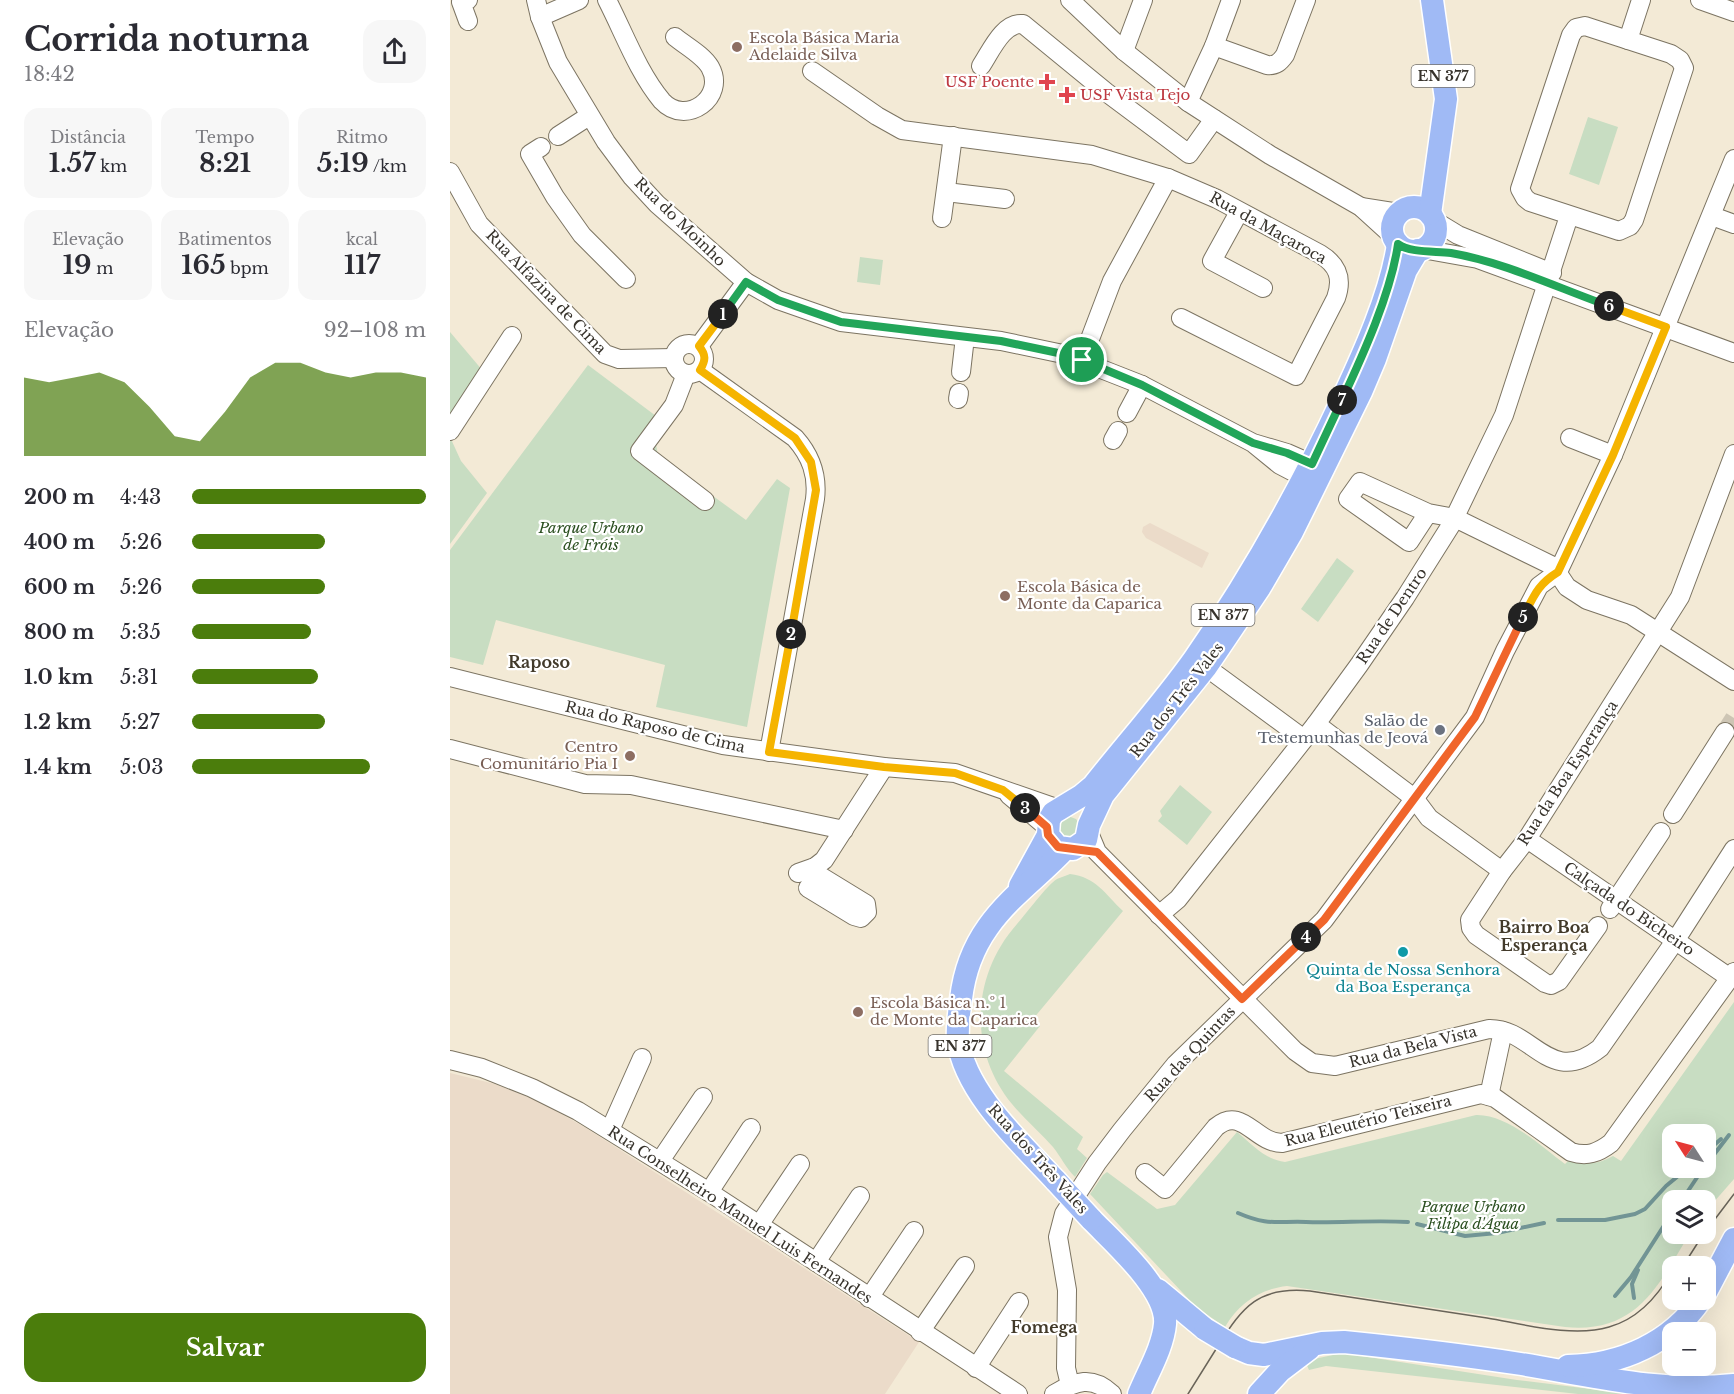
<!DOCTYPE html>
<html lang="pt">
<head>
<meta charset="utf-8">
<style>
	:root { --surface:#fff; --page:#f7f7f7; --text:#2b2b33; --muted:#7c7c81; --accent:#4b7d0c }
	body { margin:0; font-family:"Libre Baskerville",serif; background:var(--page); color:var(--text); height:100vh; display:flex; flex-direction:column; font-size:22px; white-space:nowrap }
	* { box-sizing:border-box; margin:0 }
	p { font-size:20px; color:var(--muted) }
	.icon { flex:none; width:33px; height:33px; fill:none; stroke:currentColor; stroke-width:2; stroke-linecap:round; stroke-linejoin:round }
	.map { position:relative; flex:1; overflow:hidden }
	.drawer { display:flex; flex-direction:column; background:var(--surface); width:450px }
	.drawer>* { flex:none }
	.needle { width:39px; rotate:306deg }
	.controls { position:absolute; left:1212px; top:1124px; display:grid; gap:12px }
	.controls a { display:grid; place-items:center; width:54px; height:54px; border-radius:12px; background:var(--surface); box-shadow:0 6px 24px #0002; font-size:30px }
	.pin { position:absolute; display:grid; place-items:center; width:51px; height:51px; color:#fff; margin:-26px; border:3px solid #fff; border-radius:50%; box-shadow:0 2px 6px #0007 }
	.km { position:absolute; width:30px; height:30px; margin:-15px; border-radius:50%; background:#222; color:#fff; font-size:16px; line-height:30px; text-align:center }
	.round { display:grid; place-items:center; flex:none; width:63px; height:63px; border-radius:18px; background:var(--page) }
	.headline { display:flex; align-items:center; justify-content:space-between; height:102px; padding:0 24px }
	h1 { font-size:33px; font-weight:800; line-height:45px }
	.figures { display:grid; grid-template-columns:repeat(3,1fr); gap:9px; height:102px; padding:6px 24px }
	.figures div { display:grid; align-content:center; border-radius:15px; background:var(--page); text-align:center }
	.figures b { font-size:26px; font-weight:800 }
	.figures small { font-size:16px; font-weight:400 }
	.figures p { font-size:16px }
	.chart { height:168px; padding:12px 24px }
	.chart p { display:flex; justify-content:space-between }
	.chart svg { width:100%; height:108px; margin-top:6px; fill:var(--accent); opacity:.7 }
	.button { display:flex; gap:12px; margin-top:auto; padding:12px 24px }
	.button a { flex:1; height:69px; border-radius:18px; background:var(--accent); color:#fff; font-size:24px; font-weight:800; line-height:69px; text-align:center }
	ul { padding:0 24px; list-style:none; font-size:20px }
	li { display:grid; grid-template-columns:96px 72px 1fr; align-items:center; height:45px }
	li i { height:15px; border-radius:8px; background:var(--accent) }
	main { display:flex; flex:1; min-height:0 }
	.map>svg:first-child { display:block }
</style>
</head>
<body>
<main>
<section class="drawer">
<div class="headline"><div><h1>Corrida noturna</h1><p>18:42</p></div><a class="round"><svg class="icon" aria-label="share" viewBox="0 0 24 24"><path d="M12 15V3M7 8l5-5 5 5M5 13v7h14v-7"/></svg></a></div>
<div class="figures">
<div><p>Distância</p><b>1.57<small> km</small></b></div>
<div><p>Tempo</p><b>8:21</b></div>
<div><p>Ritmo</p><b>5:19<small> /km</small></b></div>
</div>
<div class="figures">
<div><p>Elevação</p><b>19<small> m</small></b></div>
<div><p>Batimentos</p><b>165<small> bpm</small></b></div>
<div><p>kcal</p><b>117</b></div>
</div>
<div class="chart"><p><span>Elevação</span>92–108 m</p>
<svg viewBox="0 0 160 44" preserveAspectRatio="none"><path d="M0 44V12L10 14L20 12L30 10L40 14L50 24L60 36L70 38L80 26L90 12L100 6L110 6L120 10L130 12L140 10L150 10L160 12V44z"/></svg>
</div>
<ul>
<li><b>200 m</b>4:43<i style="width:100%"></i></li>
<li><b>400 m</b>5:26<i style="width:57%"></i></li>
<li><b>600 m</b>5:26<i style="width:57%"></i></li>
<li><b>800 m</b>5:35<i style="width:51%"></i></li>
<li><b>1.0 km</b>5:31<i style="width:54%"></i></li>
<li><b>1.2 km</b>5:27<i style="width:57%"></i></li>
<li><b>1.4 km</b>5:03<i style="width:76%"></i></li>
</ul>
<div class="button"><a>Salvar</a></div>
</section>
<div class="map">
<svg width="1284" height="1394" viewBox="0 0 1284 1394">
	<rect width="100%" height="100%" fill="#f3ead6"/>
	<g fill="#ebdbc9">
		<polygon points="700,523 759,553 752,568 696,538 692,532 693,527"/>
		<polygon points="0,1073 45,1084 92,1103 136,1128 469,1342 435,1394 0,1394"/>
	</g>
	<g fill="#c8ddc2" fill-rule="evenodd">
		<polygon points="1138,117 1168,127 1149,185 1119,174"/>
		<polygon points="410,257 433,260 430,285 407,282"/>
		<polygon points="0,332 33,371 0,429"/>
		<polygon points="138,365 218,425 206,444 208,456 296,520 327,479 340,488 297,727 206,707 215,665 46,620 33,665 0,657 0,550"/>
		<polygon points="0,437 11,461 37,493 0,544"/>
		<polygon points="887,558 904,571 868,622 851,609"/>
		<polygon points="730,785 762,812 737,845 708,821 712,816 710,811"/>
		<polygon points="618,816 626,819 629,823 627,836 614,840 606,825"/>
		<path d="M620,874C646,877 655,894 673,911L583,1019L590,1026L554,1071L633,1137L627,1149L637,1158L625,1177C616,1168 611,1157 603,1147C590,1132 574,1119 562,1104C518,1050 521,976 567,924C577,913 596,886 607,879C611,877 616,876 620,874Z"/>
		<path d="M1284,1002V1179L1256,1211V1200H1222V1233H1240C1208,1286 1187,1334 1115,1327L837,1286C810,1289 789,1303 775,1327L746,1307L640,1194L653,1175L657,1172L707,1209L725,1205L787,1132C802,1144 815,1160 835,1162L1026,1115C1057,1114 1091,1146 1115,1164L1120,1159C1135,1166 1149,1164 1163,1156L1171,1161ZM1222,1134H1256V1167H1222Z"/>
		<polygon points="892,1353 1067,1380 1181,1394 1128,1394 876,1366 859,1370 855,1361"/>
	</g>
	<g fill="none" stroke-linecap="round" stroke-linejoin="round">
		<g stroke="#729595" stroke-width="4">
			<polyline points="1256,1152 1271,1139"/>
			<polyline points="1256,1165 1279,1135"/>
			<polyline points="1232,1200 1254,1167"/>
			<path d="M788,1213C818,1226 826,1221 856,1222C890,1223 924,1220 958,1222"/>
			<polyline points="1108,1220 1155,1220 1185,1214 1195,1209 1216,1186 1239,1167"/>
			<polyline points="967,1224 1015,1236 1047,1233 1094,1223"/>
			<polyline points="1165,1296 1181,1277 1222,1213"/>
			<polyline points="1184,1298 1182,1284 1188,1270"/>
		</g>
		<polyline stroke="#cdc5b4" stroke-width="18" stroke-dasharray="18 9" stroke-linecap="butt" points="1275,732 1284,718"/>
		<g stroke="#7c7462" stroke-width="20">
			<g id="minor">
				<polyline points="18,0 11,2 18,21"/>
				<polyline points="86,0 90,17 108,62 156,142 182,177 207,204 296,282 328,300 391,322 551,341 613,354 692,385 803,443 837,453 862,464 869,477 855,478 830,465 803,443"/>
				<path d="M157,0C174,33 188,72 212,101C236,127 277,97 260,67C253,55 236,46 225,37"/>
				<polyline points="620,0 674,51 738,102 820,155 911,207 944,237"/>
				<polyline points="1250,0 1284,12"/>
				<polyline points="90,17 129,0"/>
				<polygon points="1135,26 1221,54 1230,60 1234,68 1184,220 1180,226 1169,231 1080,202 1075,198 1070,189 1121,35 1126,28"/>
				<polyline points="1178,40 1191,0"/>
				<path d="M764,46L817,65C826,66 830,62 835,55L856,0"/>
				<polyline points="674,51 693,0"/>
				<path d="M531,66C541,51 553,22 573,24L656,92L739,154L764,119"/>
				<path d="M362,71L427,116L452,130L642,155L718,178L767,199L870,254C888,265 893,278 886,298L846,376L731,318"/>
				<polyline points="738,102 764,46 781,0"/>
				<polyline points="108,136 139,116"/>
				<polyline points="91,147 80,154 105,197 132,235 176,279"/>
				<polyline points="0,172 29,224 155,354 169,359 224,358"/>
				<polyline points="496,192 555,199"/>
				<polyline points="911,207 949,213"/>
				<polyline points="789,212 762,261 813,288"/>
				<polyline points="1262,216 1284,224"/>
				<polyline points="492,218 503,136"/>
				<polyline points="985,221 1008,235 1102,273"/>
				<polyline points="972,249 1028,259 1284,353"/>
				<circle cx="239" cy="359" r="15"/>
				<polyline points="249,346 296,282"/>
				<polyline points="632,360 662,281 718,178"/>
				<path d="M250,370L345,438C361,456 368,475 365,499L319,752"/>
				<polyline points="511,372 515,337"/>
				<polyline points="236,374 224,405 190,451 255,501"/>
				<polyline points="508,399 509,393"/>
				<polyline points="677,413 692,385"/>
				<polyline points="0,431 62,336"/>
				<polyline points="1120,438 1163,455"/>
				<polyline points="663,440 668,431"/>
				<polyline points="978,513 959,542 898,499 910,482 978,513 1005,518 1103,566 1117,587 1137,600 1181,615 1284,681"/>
				<polyline points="756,667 854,739"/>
				<polyline points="0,677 273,745 434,767 505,773 609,809"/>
				<polyline points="866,724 964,798 979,818 1052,871"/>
				<polyline points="0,749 135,784 181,785 394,830"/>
				<polyline points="559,795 597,827"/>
				<polyline points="1223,814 1275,732"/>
				<path d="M639,833L647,852L845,1051L862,1063L885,1066L1039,1029C1083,1028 1099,1088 1150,1048L1225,941L1284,849"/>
				<polyline points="1077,839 1280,978"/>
				<polyline points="365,867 367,874 416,904 417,912 411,918 404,916 358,888 367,874"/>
				<polyline points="348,873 365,867 374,860 434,767"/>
				<polyline points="1160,909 1211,832"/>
				<polyline points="709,915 728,899 866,724 909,665 955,598 1001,525 1054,415 1119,216"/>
				<polyline points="1148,926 1109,981 1101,985 1095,983 1026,935 1021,928 1020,920 1052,871 1077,839 1230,597 1284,454"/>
				<polyline points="0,1060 32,1068 82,1088 128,1111 259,1192 568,1394"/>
				<polyline points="1039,1096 1053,1031"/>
				<polyline points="160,1130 192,1058"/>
				<polyline points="210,1161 253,1097"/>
				<path d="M695,1173L715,1189L766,1127C792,1105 805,1143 832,1143L1031,1094L1045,1098L1121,1152C1137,1157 1148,1153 1161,1143L1284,972"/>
				<polyline points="259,1192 301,1128"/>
				<polyline points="309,1225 350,1164"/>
				<polyline points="366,1262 410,1196"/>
				<polyline points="419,1298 464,1231"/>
				<polyline points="470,1332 515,1266"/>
				<polyline points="526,1368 569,1302"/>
				<polyline points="620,1385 616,1368 617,1290 608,1237 614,1214 647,1163 672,1130 725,1065 874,920 1025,717 1055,651 1089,586 1108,572 1163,455 1284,159"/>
				<path d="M604,1394C626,1381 642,1375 662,1394"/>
			</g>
		</g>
		<g stroke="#fff" stroke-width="25">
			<g id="major">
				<circle cx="964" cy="229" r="22"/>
				<polyline points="980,214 996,99 982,0"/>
				<path d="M948,244C941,293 914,353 893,398C851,488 802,576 745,658C714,702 677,743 643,786L631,796L603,813L599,820L598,835L608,847L623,849L636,840L639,825L653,795L756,667L810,587L842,532L911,392L925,359L956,270L968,250"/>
				<polyline points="570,886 598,835"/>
				<path d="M606,1181C571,1143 515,1093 508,1040C507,1027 509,1012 511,999C514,973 523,948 538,927C560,896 590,876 615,849"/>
				<path d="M641,1219C664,1243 718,1290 715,1324C713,1347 698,1372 689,1394"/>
				<polyline points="708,1290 755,1329"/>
				<polyline points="1256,1292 1284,1239"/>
				<path d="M785,1347L799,1353L814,1355L872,1343L894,1342C953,1348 1012,1355 1071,1364C1144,1376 1209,1393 1284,1385"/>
				<path d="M1118,1366C1171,1365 1221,1343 1251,1299"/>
				<polyline points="809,1394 830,1371 859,1349"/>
			</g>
		</g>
		<use href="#minor" stroke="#fff" stroke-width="18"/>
		<use href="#major" stroke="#a0baf5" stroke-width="22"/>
		<g stroke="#696459" stroke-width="1.5">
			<polyline points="1256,1231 1284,1194"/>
			<polyline points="1233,1266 1254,1233"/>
			<path d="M738,1394C748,1378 758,1362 768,1346C793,1306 809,1286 860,1291C919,1300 978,1309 1037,1318C1073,1324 1123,1338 1159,1327C1188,1319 1208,1296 1222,1271"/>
		</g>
		<g stroke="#fff" stroke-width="25" stroke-linecap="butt">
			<g id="major-bridge">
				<polyline points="606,1181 641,1219"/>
				<polyline points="755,1329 785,1347"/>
			</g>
		</g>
		<use href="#major-bridge" stroke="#a0baf5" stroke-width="22"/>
	</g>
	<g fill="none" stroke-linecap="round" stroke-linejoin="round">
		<g stroke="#fff" stroke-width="12">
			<polyline id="split-1" points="273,314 296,282 328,300 391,322 551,341 613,354 632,360"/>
		</g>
		<g stroke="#fff" stroke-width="12">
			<path id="split-2" d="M273,314L249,346C256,355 256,360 250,370L345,438L361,462L366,490L341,634"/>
		</g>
		<g stroke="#fff" stroke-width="12">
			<polyline id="split-3" points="341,634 319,752 434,767 505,773 553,790 575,808"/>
		</g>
		<g stroke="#fff" stroke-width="12">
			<polyline id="split-4" points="575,808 597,827 598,835 608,847 647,852 792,999 856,937"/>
		</g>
		<g stroke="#fff" stroke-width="12">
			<polyline id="split-5" points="856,937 874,920 1025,717 1073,617"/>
		</g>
		<g stroke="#fff" stroke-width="12">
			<path id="split-6" d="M1073,617C1084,596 1087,585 1108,572L1163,455L1216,327L1159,306"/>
		</g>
		<g stroke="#fff" stroke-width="12">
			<path id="split-7" d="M892,400C913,355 941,293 948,244C960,253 985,251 1001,253C1054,262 1108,288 1159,306"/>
		</g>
		<g stroke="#fff" stroke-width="12">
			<polyline id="split-8" points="632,360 692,385 803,443 837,453 862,464 892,400"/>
		</g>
		<use href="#split-1" stroke="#22a559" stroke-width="8"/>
		<use href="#split-2" stroke="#f5b400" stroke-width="8"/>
		<use href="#split-3" stroke="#f5b400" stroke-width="8"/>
		<use href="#split-4" stroke="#f0652b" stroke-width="8"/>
		<use href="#split-5" stroke="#f0652b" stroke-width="8"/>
		<use href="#split-6" stroke="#f5b400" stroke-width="8"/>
		<use href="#split-7" stroke="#22a559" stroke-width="8"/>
		<use href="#split-8" stroke="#22a559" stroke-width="8"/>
	</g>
	<g fill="#8d6e63" stroke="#fff" stroke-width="2">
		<circle cx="287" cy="47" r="6"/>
		<circle cx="555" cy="596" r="6"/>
		<circle cx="180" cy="756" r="6"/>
		<circle cx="408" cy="1012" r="6"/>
	</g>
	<g fill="#e0444e" stroke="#fff" stroke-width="2">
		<path d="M594 73h6v6h6v6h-6v6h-6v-6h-6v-6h6z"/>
		<path d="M614 86h6v6h6v6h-6v6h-6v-6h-6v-6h6z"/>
	</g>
	<circle fill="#6b7280" stroke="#fff" stroke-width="2" cx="990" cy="730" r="6"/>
	<circle fill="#0f9aa8" stroke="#fff" stroke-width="2" cx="953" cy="952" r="6"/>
	<g text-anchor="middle" stroke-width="4.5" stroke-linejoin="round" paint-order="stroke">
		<g fill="#fff" stroke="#73706b" stroke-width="1.5">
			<rect x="961.5" y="65" width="63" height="22" rx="4.5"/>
			<rect x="741.5" y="604" width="63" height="22" rx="4.5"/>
			<rect x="478.5" y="1035" width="63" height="22" rx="4.5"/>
		</g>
		<g font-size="14" font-weight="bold" fill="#37332c">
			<text x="993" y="81">EN 377</text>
			<text x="773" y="620">EN 377</text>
			<text x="510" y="1051">EN 377</text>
		</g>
		<g font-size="15" fill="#785e54" stroke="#fff" text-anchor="start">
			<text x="299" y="43">Escola Básica Maria<tspan x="299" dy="17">Adelaide Silva</tspan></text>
			<text x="567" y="592">Escola Básica de<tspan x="567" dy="17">Monte da Caparica</tspan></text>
			<text x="168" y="752" text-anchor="end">Centro<tspan x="168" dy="17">Comunitário Pia I</tspan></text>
			<text x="420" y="1008">Escola Básica n.º 1<tspan x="420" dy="17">de Monte da Caparica</tspan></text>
		</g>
		<g font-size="15" fill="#be3a42" stroke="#fff" text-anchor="end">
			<text x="584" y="87">USF Poente</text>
			<text x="630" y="100" text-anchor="start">USF Vista Tejo</text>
		</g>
		<g font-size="15" fill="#37332c" stroke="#fff">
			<text transform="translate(230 222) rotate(44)" y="5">Rua do Moinho</text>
			<text transform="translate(818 228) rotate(29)" y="5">Rua da Maçaroca</text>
			<text transform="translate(96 292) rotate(46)" y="5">Rua Alfazina de Cima</text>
			<text transform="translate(942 616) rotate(-56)" y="5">Rua de Dentro</text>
			<text transform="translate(727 700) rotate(-52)" y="5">Rua dos Três Vales</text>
			<text transform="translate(205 727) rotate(13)" y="5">Rua do Raposo de Cima</text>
			<text transform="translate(1118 773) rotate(-57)" y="5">Rua da Boa Esperança</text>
			<text transform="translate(1179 909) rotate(34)" y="5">Calçada do Bicheiro</text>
			<text transform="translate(963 1047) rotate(-14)" y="5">Rua da Bela Vista</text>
			<text transform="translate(740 1054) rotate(-47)" y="5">Rua das Quintas</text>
			<text transform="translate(918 1121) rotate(-14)" y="5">Rua Eleutério Teixeira</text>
			<text transform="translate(588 1159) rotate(48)" y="5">Rua dos Três Vales</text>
			<text transform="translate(290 1215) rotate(33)" y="5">Rua Conselheiro Manuel Luis Fernandes</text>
		</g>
		<g font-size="15" font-style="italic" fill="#2c5021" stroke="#fff">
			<text x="141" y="533">Parque Urbano<tspan x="141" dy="17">de Fróis</tspan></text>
			<text x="1023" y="1212">Parque Urbano<tspan x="1023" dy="17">Filipa d'Água</tspan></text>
		</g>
		<g font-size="15" fill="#5b616d" stroke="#fff" text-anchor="end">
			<text x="978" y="726">Salão de<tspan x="978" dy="17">Testemunhas de Jeová</tspan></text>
		</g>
		<g font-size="15" fill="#0d838f" stroke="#fff">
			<text x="953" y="975">Quinta de Nossa Senhora<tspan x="953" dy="17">da Boa Esperança</tspan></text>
		</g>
		<g font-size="16" font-weight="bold" fill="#423a2a" stroke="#fff">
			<text x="89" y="668">Raposo</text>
			<text x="1094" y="933">Bairro Boa<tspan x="1094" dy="18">Esperança</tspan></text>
			<text x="594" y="1333">Fomega</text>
		</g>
	</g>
</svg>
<div class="controls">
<a><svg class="needle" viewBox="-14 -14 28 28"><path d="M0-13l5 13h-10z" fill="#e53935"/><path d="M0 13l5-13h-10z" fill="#7c7c81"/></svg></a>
<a><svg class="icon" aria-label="layers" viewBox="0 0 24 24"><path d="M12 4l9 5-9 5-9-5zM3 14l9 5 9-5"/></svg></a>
<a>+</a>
<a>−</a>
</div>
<div class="pin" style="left:632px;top:360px;background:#1e9e55"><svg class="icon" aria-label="arrive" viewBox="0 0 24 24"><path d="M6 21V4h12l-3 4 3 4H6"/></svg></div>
<b class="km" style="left:273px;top:314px">1</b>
<b class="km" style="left:341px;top:634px">2</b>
<b class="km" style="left:575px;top:808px">3</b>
<b class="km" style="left:856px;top:937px">4</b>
<b class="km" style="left:1073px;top:617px">5</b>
<b class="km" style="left:1159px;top:306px">6</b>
<b class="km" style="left:892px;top:400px">7</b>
</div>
</main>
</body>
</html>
